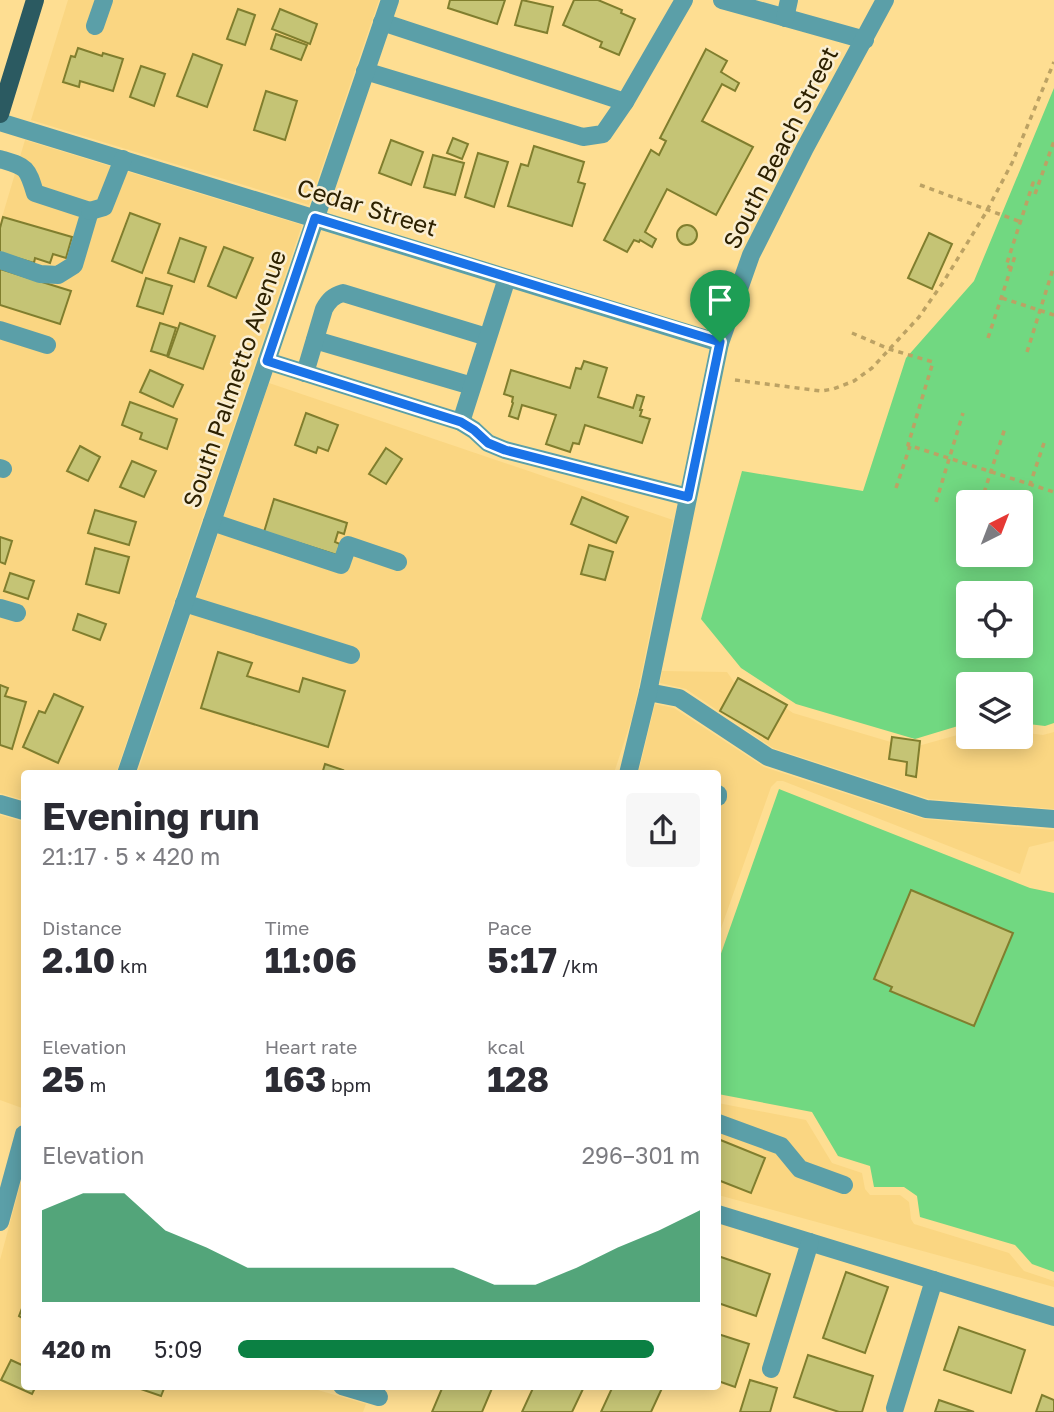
<!DOCTYPE html>
<html lang="en">
<head>
<meta charset="utf-8">
<style>
	:root { --surface:#fff; --page:#f7f7f7; --text:#2b2b33; --muted:#7c7c81; --accent:#0b8043 }
	body { margin:0; font-family:"Golos Text",sans-serif; background:var(--page); color:var(--text); height:100vh; display:flex; flex-direction:column; font-size:26px; white-space:nowrap }
	* { box-sizing:border-box; margin:0 }
	p { font-size:23px; color:var(--muted) }
	.icon { flex:none; width:38px; height:38px; fill:none; stroke:currentColor; stroke-width:2; stroke-linecap:round; stroke-linejoin:round }
	.map { position:relative; flex:1; overflow:hidden }
	.side { position:absolute; left:21px; top:770px; width:700px; height:620px; display:flex; flex-direction:column; background:var(--surface); border-radius:7px; box-shadow:0 4px 18px #0003 }
	.side>* { flex:none }
	.needle { width:46px; rotate:42deg }
	.tools { position:absolute; left:956px; top:490px; display:grid; gap:14px }
	.tools a { display:grid; place-items:center; width:77px; height:77px; border-radius:7px; background:var(--surface); box-shadow:0 4px 18px #0003; font-size:35px }
	.pin { position:absolute; display:grid; place-items:center; width:60px; height:60px; color:#fff; margin:-72px -30px; border-radius:50% 50% 50% 0; rotate:-45deg; box-shadow:0 0 7px #0007 }
	.pin .icon { rotate:45deg }
	.round { display:grid; place-items:center; flex:none; width:74px; height:74px; border-radius:7px; background:var(--page) }
	.summary { display:flex; align-items:center; justify-content:space-between; height:119px; padding:0 21px }
	h1 { font-size:38px; font-weight:700; line-height:52px }
	.metrics { display:grid; grid-template-columns:repeat(3,1fr); gap:10px; height:119px; padding:7px 21px }
	.metrics div { display:grid; align-content:center }
	.metrics b { font-size:35px; font-weight:700 }
	.metrics small { font-size:19px; font-weight:400 }
	.metrics p { font-size:19px }
	.chart { height:196px; padding:14px 21px }
	.chart p { display:flex; justify-content:space-between }
	.chart svg { width:100%; height:126px; margin-top:7px; fill:var(--accent); opacity:.7 }
	ul { padding:0 21px; list-style:none; font-size:23px }
	li { display:grid; grid-template-columns:112px 84px 1fr; align-items:center; height:52px }
	li i { height:18px; border-radius:9px; background:var(--accent) }
	.map>svg:first-child { display:block }
</style>
</head>
<body>
<div class="map">
<svg width="1054" height="1412" viewBox="0 0 1054 1412">
	<rect width="100%" height="100%" fill="#fede92"/>
	<g fill="#fad682">
		<polygon points="68,0 379,0 309,205 31,120"/>
		<polygon points="25,140 302,225 116,773 24,774 24,800 0,793 0,224"/>
		<polygon points="269,383 673,520 638,690 632,718 614,773 137,774"/>
		<polygon points="662,671 727,672 739,689 777,702 793,713 911,748 968,732 968,737 1020,737 1020,732 1043,735 1054,732 1054,809 929,799 773,748 686,689 660,683"/>
		<polygon points="655,704 674,708 764,767 924,819 1054,830 1054,841 1029,847 1020,874 783,781 777,781 771,787 718,937 718,774 638,774"/>
		<polygon points="0,815 24,822 24,1097 22,1108 0,1100"/>
		<polygon points="718,1103 806,1120 832,1163 862,1173 865,1189 870,1195 900,1195 909,1202 911,1219 914,1224 1009,1253 1024,1271 1054,1281 1054,1287 718,1195"/>
		<polygon points="24,1171 24,1386 304,1386 366,1404 363,1412 0,1412 0,1260"/>
	</g>
	<g fill="#71d881" fill-rule="evenodd">
		<path d="M1054,88V723L1045,726L1020,723V684H968V723L915,739L796,704L741,668L701,619L742,471L863,491L906,358L974,281ZM968,502H1020V555H968ZM968,593H1020V646H968Z"/>
		<polygon points="779,789 1030,888 1054,893 1054,1272 1032,1264 1015,1245 920,1217 917,1196 904,1187 874,1187 870,1166 838,1156 812,1112 718,1094 718,962"/>
	</g>
	<g fill="#c5c475" stroke="#807e2e" stroke-width="2">
		<polygon points="450,0 505,0 497,24 448,8"/>
		<polygon points="522,0 553,7 547,33 515,25"/>
		<polygon points="574,0 598,0 622,10 621,13 635,19 619,55 600,47 602,42 563,25"/>
		<polygon points="238,9 255,15 245,45 227,39"/>
		<polygon points="280,9 317,24 310,44 272,29"/>
		<polygon points="276,34 307,45 301,60 271,49"/>
		<polygon points="78,48 102,56 103,53 123,59 113,91 80,81 79,87 63,82 71,56 75,57"/>
		<polygon points="706,49 727,61 721,72 739,83 735,91 722,84 702,121 753,147 716,215 667,189 645,232 656,239 652,247 640,240 639,242 634,240 627,252 604,240 651,150 659,155 666,141 660,138"/>
		<polygon points="193,54 222,65 207,107 177,96"/>
		<polygon points="141,66 165,74 154,106 130,97"/>
		<polygon points="266,91 297,101 285,140 254,130"/>
		<polygon points="453,138 468,144 462,159 447,153"/>
		<polygon points="391,140 423,152 411,185 379,173"/>
		<polygon points="534,146 584,162 578,182 585,184 572,226 508,206 521,164 528,166"/>
		<polygon points="478,153 508,162 494,207 465,197"/>
		<polygon points="433,155 464,163 455,195 424,187"/>
		<polygon points="130,213 160,224 142,273 112,261"/>
		<polygon points="3,217 72,237 66,258 53,254 50,263 35,258 34,263 0,253 0,228"/>
		<circle cx="687" cy="235" r="10"/>
		<polygon points="929,233 952,244 932,289 908,278"/>
		<polygon points="180,238 206,247 194,282 168,273"/>
		<polygon points="224,247 253,258 236,298 208,286"/>
		<polygon points="0,269 71,291 60,324 0,305"/>
		<polygon points="146,278 172,286 163,314 137,306"/>
		<polygon points="160,323 176,328 167,356 151,351"/>
		<polygon points="180,323 215,336 203,369 168,357"/>
		<polygon points="584,361 607,368 598,397 633,408 637,395 644,397 640,410 642,410 640,416 650,419 642,443 585,425 579,444 573,443 570,452 546,444 556,415 522,405 518,419 509,416 513,403 512,402 513,397 504,394 511,370 570,388 576,368 581,369"/>
		<polygon points="150,370 183,385 173,407 140,392"/>
		<polygon points="130,402 177,419 167,449 140,439 142,433 122,425"/>
		<polygon points="306,413 338,425 328,451 318,447 316,453 295,445"/>
		<polygon points="80,446 100,457 88,481 67,471"/>
		<polygon points="386,448 402,459 386,484 369,474"/>
		<polygon points="132,461 156,471 144,497 120,487"/>
		<polygon points="582,497 628,517 616,543 571,524"/>
		<polygon points="274,499 347,523 344,534 338,532 335,542 340,544 337,555 264,532"/>
		<polygon points="95,510 136,522 129,545 88,533"/>
		<polygon points="0,537 12,541 5,564 0,562"/>
		<polygon points="589,545 613,552 605,580 581,574"/>
		<polygon points="95,548 129,557 119,593 86,584"/>
		<polygon points="10,573 34,581 28,599 4,591"/>
		<polygon points="78,614 106,624 100,640 73,630"/>
		<polygon points="218,652 252,663 247,676 299,692 303,678 345,691 328,747 201,708"/>
		<polygon points="738,678 787,705 768,739 720,711"/>
		<polygon points="0,685 8,688 5,696 26,702 12,749 0,745"/>
		<polygon points="54,694 83,707 58,763 23,747 39,711 45,713"/>
		<polygon points="892,737 920,741 916,777 906,775 907,762 889,759"/>
		<polygon points="325,764 343,770 341,774 322,774"/>
		<polygon points="911,890 1013,933 974,1026 890,991 892,987 874,979"/>
		<polygon points="718,1139 765,1158 751,1193 718,1180"/>
		<polygon points="718,1256 770,1274 756,1316 718,1303"/>
		<polygon points="846,1272 888,1287 865,1353 823,1338"/>
		<polygon points="24,1303 24,1319 19,1316"/>
		<polygon points="959,1327 1025,1350 1011,1393 944,1370"/>
		<polygon points="718,1334 749,1344 735,1387 718,1381"/>
		<polygon points="808,1355 873,1376 862,1412 839,1412 794,1397"/>
		<polygon points="11,1360 24,1366 24,1386 36,1386 32,1394 1,1380"/>
		<polygon points="750,1380 777,1388 770,1412 740,1412"/>
		<polygon points="135,1386 165,1386 161,1396 135,1387"/>
		<polygon points="443,1386 493,1386 482,1412 432,1412"/>
		<polygon points="534,1386 577,1386 583,1389 572,1412 522,1412"/>
		<polygon points="613,1386 663,1386 651,1412 601,1412"/>
		<polygon points="1042,1395 1054,1400 1054,1412 1036,1412"/>
		<polygon points="939,1400 974,1412 935,1412"/>
	</g>
	<g fill="none" stroke-linecap="round" stroke-linejoin="round">
		<g stroke="#bca264" stroke-width="3.5" stroke-dasharray="5 5" stroke-linecap="butt">
			<polyline points="920,185 1021,222"/>
			<polyline points="1035,194 1054,141"/>
			<polyline points="1012,268 1006,266 1033,183 1038,185"/>
			<polyline points="1002,298 1054,315"/>
			<polyline points="852,333 889,349 933,362 908,445 1054,492"/>
			<polyline points="988,338 1015,256"/>
			<polyline points="1027,352 1053,269"/>
			<polyline points="735,380 821,391 833,389 854,381 872,368 919,317 944,281 985,214 1012,163 1054,62"/>
			<polyline points="896,488 910,446"/>
			<polyline points="936,502 963,413"/>
			<polyline points="981,502 1005,428"/>
			<polyline points="1020,514 1045,440"/>
		</g>
		<g stroke="#5b9fa8" stroke-width="18">
			<polyline points="722,0 865,40"/>
			<polyline points="785,18 789,0"/>
			<polyline points="382,22 625,102"/>
			<polyline points="95,26 104,0"/>
			<polyline points="365,71 583,137 603,134 625,102 684,0"/>
			<polyline points="0,122 720,343"/>
			<path d="M0,159C26,167 27,166 35,193L90,211L74,265L58,275L40,274L0,260"/>
			<polyline points="90,211 104,207 123,159"/>
			<polyline points="0,330 47,345"/>
			<polyline points="315,340 472,386"/>
			<polyline points="267,361 461,422 474,430 488,443 505,450 688,497"/>
			<path d="M305,373L324,309C329,300 333,296 343,293L487,337"/>
			<polyline points="461,422 507,278"/>
			<polyline points="0,468 3,469"/>
			<polyline points="212,522 341,565 348,545 398,562"/>
			<polyline points="184,603 351,655"/>
			<polyline points="0,608 17,613"/>
			<polyline points="648,692 679,698 768,757 926,809 1054,819"/>
			<polyline points="126,774 390,0"/>
			<polyline points="628,774 648,692 720,343 751,255 805,148 885,0"/>
			<polyline points="718,797 718,794"/>
			<polyline points="0,804 24,811"/>
			<polyline points="718,1123 781,1146 800,1169 844,1185"/>
			<polyline points="718,1214 1054,1317"/>
			<polyline points="0,1222 24,1134"/>
			<polyline points="771,1369 810,1242"/>
			<polyline points="342,1386 379,1397"/>
			<polyline points="895,1408 934,1280"/>
		</g>
		<polyline stroke="#2b5a61" stroke-width="18" points="0,114 35,0"/>
	</g>
	<g fill="none" stroke-linecap="round" stroke-linejoin="round">
		<g stroke="#fff" stroke-width="14">
			<polygon id="route" points="315,218 720,342 688,497 505,450 488,443 474,430 461,422 267,361"/>
		</g>
		<use href="#route" stroke="#1a73e8" stroke-width="9"/>
	</g>
	<g text-anchor="middle" stroke-width="5" stroke-linejoin="round" paint-order="stroke">
		<g font-size="24" fill="#2d2101" stroke="#faeed1">
			<text transform="translate(781 148) rotate(-63)" y="8">South Beach Street</text>
			<text transform="translate(367 208) rotate(17)" y="8">Cedar Street</text>
			<text transform="translate(235 379) rotate(-71)" y="8">South Palmetto Avenue</text>
		</g>
	</g>
</svg>
<div class="tools">
<a><svg class="needle" viewBox="-14 -14 28 28"><path d="M0-13l5 13h-10z" fill="#e53935"/><path d="M0 13l5-13h-10z" fill="#7c7c81"/></svg></a>
<a><svg class="icon" aria-label="locate" viewBox="0 0 24 24"><circle cx="12" cy="12" r="6"/><path d="M12 2v4M12 18v4M2 12h4M18 12h4"/></svg></a>
<a><svg class="icon" aria-label="layers" viewBox="0 0 24 24"><path d="M12 4l9 5-9 5-9-5zM3 14l9 5 9-5"/></svg></a>
</div>
<div class="pin" style="left:720px;top:342px;background:#1e9e55"><svg class="icon" aria-label="arrive" viewBox="0 0 24 24"><path d="M6 21V4h12l-3 4 3 4H6"/></svg></div>
<section class="side">
<div class="summary"><div><h1>Evening run</h1><p>21:17 · 5 × 420 m</p></div><a class="round"><svg class="icon" aria-label="share" viewBox="0 0 24 24"><path d="M12 15V3M7 8l5-5 5 5M5 13v7h14v-7"/></svg></a></div>
<div class="metrics">
<div><p>Distance</p><b>2.10<small> km</small></b></div>
<div><p>Time</p><b>11:06</b></div>
<div><p>Pace</p><b>5:17<small> /km</small></b></div>
</div>
<div class="metrics">
<div><p>Elevation</p><b>25<small> m</small></b></div>
<div><p>Heart rate</p><b>163<small> bpm</small></b></div>
<div><p>kcal</p><b>128</b></div>
</div>
<div class="chart"><p><span>Elevation</span>296–301 m</p>
<svg viewBox="0 0 160 44" preserveAspectRatio="none"><path d="M0 44V12L10 6L20 6L30 19L40 25L50 32L60 32L70 32L80 32L90 32L100 32L110 38L120 38L130 32L140 25L150 19L160 12V44z"/></svg>
</div>
<ul>
<li><b>420 m</b>5:09<i style="width:90%"></i></li>
</ul>
</section>
</div>
</body>
</html>
